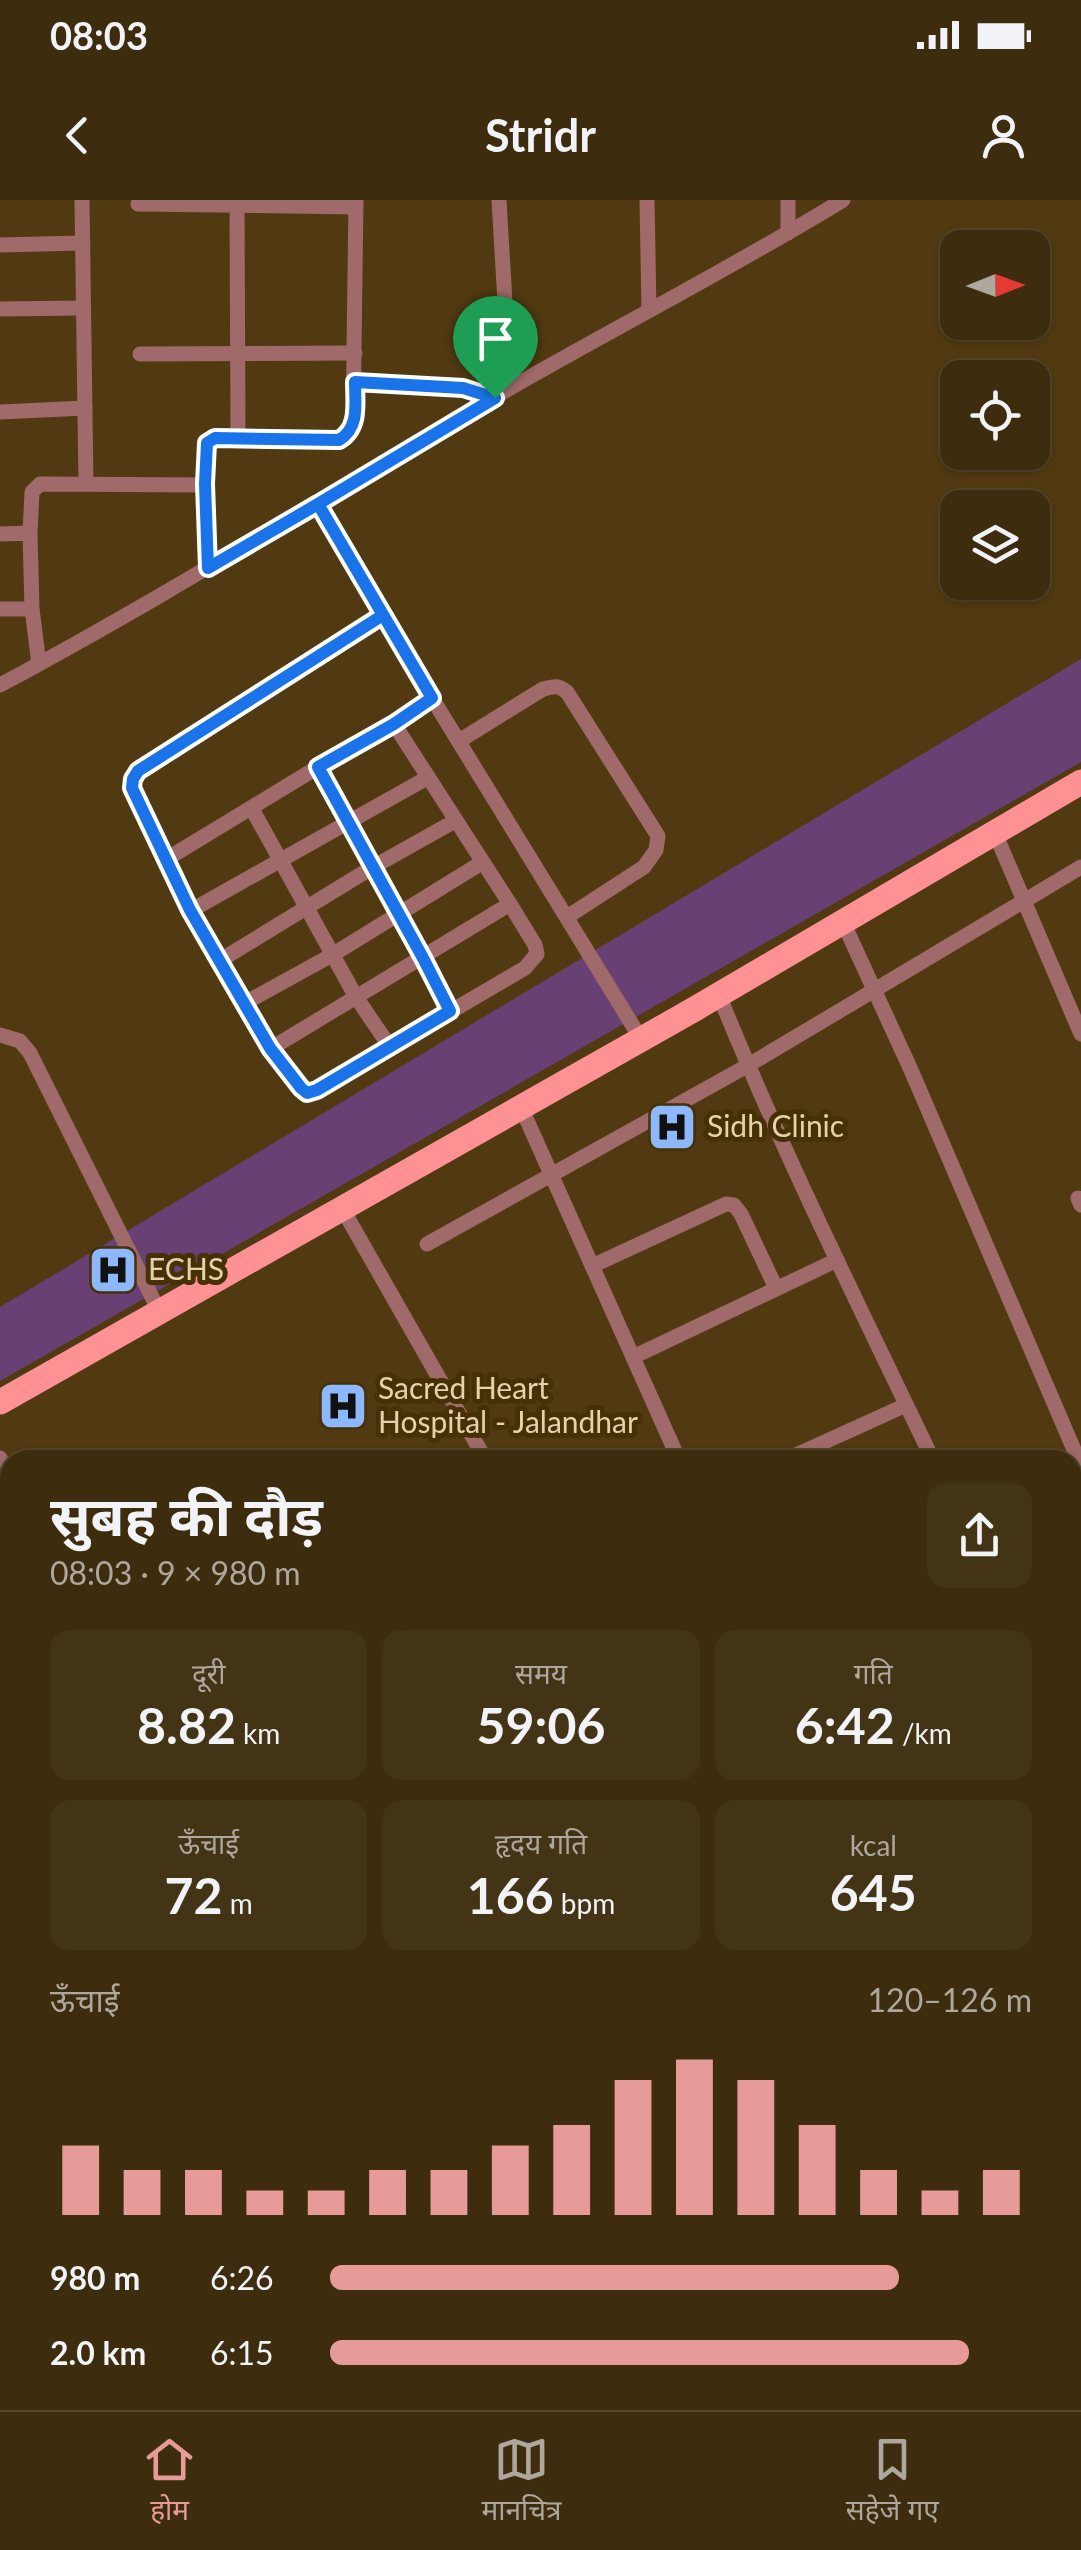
<!DOCTYPE html>
<html lang="hi">
<head>
<meta charset="utf-8">
<style>
	:root { --surface:#3d2c0d; --page:#443416; --text:#f1f3f6; --muted:#ada79d; --line:#56482e; --accent:#e69b98 }
	body { margin:0; font-family:Lato,"Noto Sans Devanagari",sans-serif; background:var(--page); color:var(--text); height:100vh; display:flex; flex-direction:column; font-size:38px; white-space:nowrap }
	* { box-sizing:border-box; margin:0 }
	p { font-size:32px; color:var(--muted) }
	.icon { flex:none; width:55px; height:55px; fill:none; stroke:currentColor; stroke-width:2; stroke-linecap:round; stroke-linejoin:round }
	.map { position:relative; flex:1; overflow:hidden }
	.sheet { position:absolute; left:0px; top:1250px; width:1082px; height:960px; display:flex; flex-direction:column; background:var(--surface); border-radius:30px 30px 0 0; box-shadow:0 2px 8px #0004,0 0 0 2px var(--line) }
	.sheet>* { flex:none }
	.needle { width:65px; rotate:89deg }
	.tools { position:absolute; left:940px; top:30px; display:grid; gap:20px }
	.tools a { display:grid; place-items:center; width:110px; height:110px; border-radius:20px; background:var(--surface); box-shadow:0 2px 8px #0004,0 0 0 2px var(--line); font-size:50px }
	.pin { position:absolute; display:grid; place-items:center; width:85px; height:85px; color:#fff; margin:-102px -42px; border-radius:50% 50% 50% 0; rotate:-45deg; box-shadow:0 0 10px #0007 }
	.pin .icon { rotate:45deg }
	.round { display:grid; place-items:center; flex:none; width:105px; height:105px; border-radius:20px; background:var(--page) }
	.head { display:flex; align-items:center; justify-content:space-between; height:170px; padding:0 50px }
	h1 { font-size:55px; font-weight:700; line-height:75px }
	.metrics { display:grid; grid-template-columns:repeat(3,1fr); gap:15px; height:170px; padding:10px 50px }
	.metrics div { display:grid; align-content:center; border-radius:20px; background:var(--page); text-align:center }
	.metrics b { font-size:50px; font-weight:700 }
	.metrics small { font-size:28px; font-weight:400 }
	.metrics p { font-size:28px }
	.chart { height:280px; padding:20px 50px }
	.chart p { display:flex; justify-content:space-between }
	.chart svg { width:100%; height:180px; margin-top:10px; stroke:var(--accent); stroke-width:6 }
	ul { padding:0 50px; list-style:none; font-size:32px }
	li { display:grid; grid-template-columns:160px 120px 1fr; align-items:center; height:75px }
	li i { height:25px; border-radius:12px; background:var(--accent) }
	.status { display:flex; justify-content:space-between; align-items:center; height:70px; padding:0 50px; background:var(--surface); direction:ltr }
	.status svg { height:28px; fill:currentColor }
	header { display:flex; justify-content:space-between; align-items:center; height:130px; padding:0 50px; background:var(--surface); font-size:45px; font-weight:700 }
	.tab-bar { display:flex; justify-content:space-around; align-items:center; height:140px; border-top:2px solid var(--line); background:var(--surface); font-size:28px; color:var(--muted) }
	.tab-bar a { display:grid; justify-items:center; gap:5px }
	.tab-bar .on { color:var(--accent) }
	.map>svg:first-child { display:block }
</style>
</head>
<body>
<div class="status"><b>08:03</b><svg viewBox="0 0 49 12"><path d="M0 12V9h3v3zM5 12V6h3v6zM10 12V3h3v9zM15 12V0h3v12zM26 1h20v11H26zM47 4h2v5h-2z"/></svg></div>
<header><svg class="icon" aria-label="back" viewBox="0 0 24 24"><path d="M15 5l-7 7 7 7"/></svg>Stridr<svg class="icon" aria-label="person" viewBox="0 0 24 24"><circle cx="12" cy="8" r="4"/><path d="M4 21q1-7 8-7t8 7"/></svg></header>
<div class="map">
<svg width="1081" height="2210" viewBox="0 0 1081 2210">
	<rect width="100%" height="100%" fill="#513a11"/>
	<polygon fill="#684073" points="1081,459 1081,562 0,1181 0,1107"/>
	<g fill="none" stroke-linecap="round" stroke-linejoin="round">
		<g stroke="#a06a6a" stroke-width="15">
			<polyline points="82,0 86,284"/>
			<polyline points="237,0 238,237"/>
			<polyline points="499,0 510,188"/>
			<polyline points="647,0 649,110"/>
			<polyline points="788,0 788,33"/>
			<polyline points="138,4 356,7"/>
			<polyline points="0,45 83,43"/>
			<polyline points="0,109 83,108"/>
			<polyline points="140,154 355,153"/>
			<polyline points="355,182 463,187 495,198"/>
			<polyline points="0,212 85,208"/>
			<polyline points="317,304 432,498 641,839"/>
			<polyline points="30,333 32,292 40,284 205,285"/>
			<polyline points="0,334 30,333 32,409 39,464"/>
			<path d="M208,368C207,334 198,270 209,240L215,238L238,237L339,240L346,235L353,225L356,0"/>
			<polyline points="0,409 32,409"/>
			<path d="M0,485C174,392 341,286 512,187C622,124 735,66 843,0"/>
			<polyline points="432,498 394,524 318,567 165,660 190,711 270,849 301,888 307,893 317,890 525,768 537,754 535,745 510,704"/>
			<path d="M459,541L543,489C554,486 558,485 567,492L658,636L656,650L644,667L567,717"/>
			<polyline points="318,567 423,758 450,811"/>
			<polyline points="252,609 356,797 390,847"/>
			<polyline points="995,633 1081,834"/>
			<polyline points="165,660 131,588 133,579 138,571 383,415"/>
			<polyline points="190,711 427,578"/>
			<polyline points="843,722 911,870 1081,1266"/>
			<polyline points="219,761 373,667 455,621"/>
			<path d="M719,795C783,953 859,1106 933,1260"/>
			<polyline points="245,803 332,755 483,662"/>
			<polyline points="0,835 20,841 30,853 159,1111"/>
			<polyline points="270,849 510,704 394,524"/>
			<polyline points="521,907 679,1260"/>
			<polyline points="1078,998 1081,1005"/>
			<polyline points="342,1008 484,1257"/>
			<polyline points="427,1044 747,866 1081,667"/>
			<polyline points="592,1066 726,1004 734,1005 741,1014 776,1088"/>
			<polyline points="633,1157 837,1060"/>
			<polyline points="0,1258 10,1277"/>
			<polyline points="785,1260 906,1205"/>
			<polyline points="1072,1414 1081,1412"/>
			<polyline points="1072,1524 1081,1522"/>
			<polyline points="1072,1630 1081,1628"/>
			<polyline points="0,1668 10,1673"/>
			<polyline points="1072,1673 1081,1701"/>
			<polyline points="1072,1726 1081,1725"/>
			<polyline points="0,1827 10,1827"/>
			<polyline points="1072,1933 1081,1927"/>
			<polyline points="0,1937 10,1937"/>
			<polyline points="0,2051 10,2051"/>
			<polyline points="1072,2129 1081,2134"/>
			<polyline points="0,2167 10,2167"/>
			<polyline points="166,2200 167,2210"/>
			<polyline points="330,2200 330,2210"/>
			<polyline points="14,2210 14,2200"/>
			<polyline points="530,2210 531,2200"/>
			<polyline points="598,2210 598,2200"/>
			<polyline points="657,2210 658,2200"/>
			<polyline points="712,2210 726,2200"/>
		</g>
		<polyline stroke="#fd9194" stroke-width="25" points="0,1202 693,810 1081,582"/>
		<g stroke="#cdb792" stroke-width="5" stroke-dasharray="5 10" stroke-linecap="butt">
			<polyline points="1072,2015 1081,2008"/>
			<polyline points="828,2210 841,2200"/>
		</g>
	</g>
	<g fill="none" stroke-linecap="round" stroke-linejoin="round">
		<g stroke="#fff" stroke-width="20">
			<path id="route" d="M495,198L463,188L355,182C355,203 360,228 339,240L215,238L207,243L205,284L208,368L318,304L383,415L138,571L133,579L132,588L190,710L270,848L301,888L307,893L317,890L450,811L423,758L318,567L394,524L432,498L318,304L495,198"/>
		</g>
		<use href="#route" stroke="#1a73e8" stroke-width="12"/>
	</g>
	<defs>
		<g id="hospital-square" transform="scale(2.5)"><rect x="-9" y="-9" width="18" height="18" rx="4" fill="#8db9fc" stroke="#463005"/><path d="M-5-5h3v3.5h4V-5h3V5h-3V1.5h-4V5h-3Z" fill="#111"/></g>
	</defs>
	<g fill-rule="evenodd">
		<use href="#hospital-square" x="672" y="927"/>
		<use href="#hospital-square" x="113" y="1070"/>
		<use href="#hospital-square" x="343" y="1206"/>
	</g>
	<g text-anchor="middle" stroke-width="10" stroke-linejoin="round" paint-order="stroke">
		<g font-size="30" fill="#e7d1ad" stroke="#463005" text-anchor="start">
			<text x="707" y="937">Sidh Clinic</text>
			<text x="148" y="1080">ECHS</text>
			<text x="378" y="1199">Sacred Heart<tspan x="378" dy="34">Hospital - Jalandhar</tspan></text>
		</g>
	</g>
</svg>
<div class="tools">
<a><svg class="needle" viewBox="-14 -14 28 28"><path d="M0-13l5 13h-10z" fill="#e53935"/><path d="M0 13l5-13h-10z" fill="#ada79d"/></svg></a>
<a><svg class="icon" aria-label="locate" viewBox="0 0 24 24"><circle cx="12" cy="12" r="6"/><path d="M12 2v4M12 18v4M2 12h4M18 12h4"/></svg></a>
<a><svg class="icon" aria-label="layers" viewBox="0 0 24 24"><path d="M12 4l9 5-9 5-9-5zM3 14l9 5 9-5"/></svg></a>
</div>
<div class="pin" style="left:495px;top:198px;background:#1e9e55"><svg class="icon" aria-label="arrive" viewBox="0 0 24 24"><path d="M6 21V4h12l-3 4 3 4H6"/></svg></div>
<section class="sheet">
<div class="head"><div><h1>सुबह की दौड़</h1><p>08:03 · 9 × 980 m</p></div><a class="round"><svg class="icon" aria-label="share" viewBox="0 0 24 24"><path d="M12 15V3M7 8l5-5 5 5M5 13v7h14v-7"/></svg></a></div>
<div class="metrics">
<div><p>दूरी</p><b>8.82<small> km</small></b></div>
<div><p>समय</p><b>59:06</b></div>
<div><p>गति</p><b>6:42<small> /km</small></b></div>
</div>
<div class="metrics">
<div><p>ऊँचाई</p><b>72<small> m</small></b></div>
<div><p>हृदय गति</p><b>166<small> bpm</small></b></div>
<div><p>kcal</p><b>645</b></div>
</div>
<div class="chart"><p><span>ऊँचाई</span>120–126 m</p>
<svg viewBox="0 0 160 44" preserveAspectRatio="none"><path d="M5 44V27M15 44V33M25 44V33M35 44V38M45 44V38M55 44V33M65 44V33M75 44V27M85 44V22M95 44V11M105 44V6M115 44V11M125 44V22M135 44V33M145 44V38M155 44V33"/></svg>
</div>
<ul>
<li><b>980 m</b>6:26<i style="width:81%"></i></li>
<li><b>2.0 km</b>6:15<i style="width:91%"></i></li>
</ul>
</section>
</div>
<nav class="tab-bar">
<a class="on"><svg class="icon" aria-label="home" viewBox="0 0 24 24"><path d="M3 11l9-7 9 7M6 9v11h12V9"/></svg>होम</a>
<a><svg class="icon" aria-label="map" viewBox="0 0 24 24"><path d="M3 6l6-2 6 2 6-2v14l-6 2-6-2-6 2zM9 4v14M15 6v14"/></svg>मानचित्र</a>
<a><svg class="icon" aria-label="saved" viewBox="0 0 24 24"><path d="M7 4h10v16l-5-4-5 4z"/></svg>सहेजे गए</a>
</nav>
</body>
</html>
